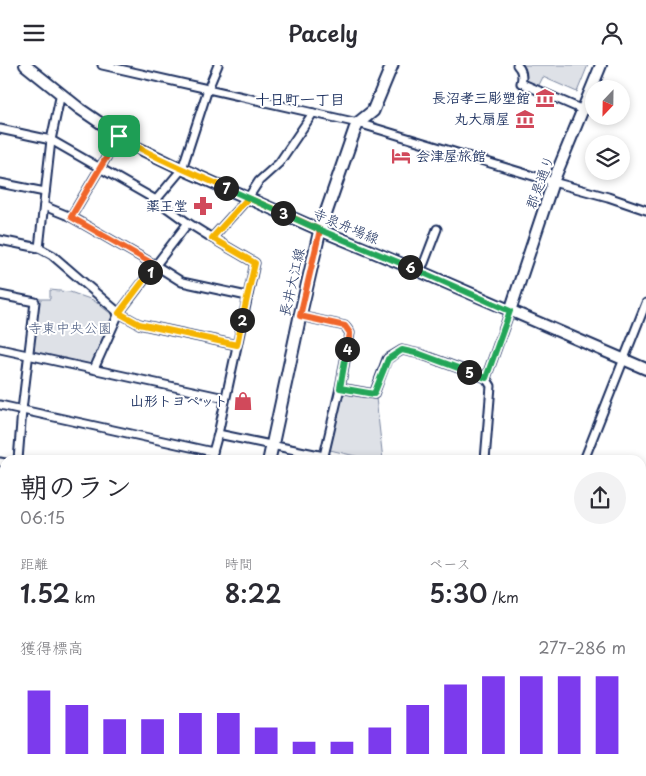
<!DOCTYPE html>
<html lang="ja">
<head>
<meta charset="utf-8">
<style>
	:root { --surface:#fff; --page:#f2f2f3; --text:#2b2b33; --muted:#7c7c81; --accent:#7c3aed }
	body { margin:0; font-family:"Playpen Sans","Klee One",sans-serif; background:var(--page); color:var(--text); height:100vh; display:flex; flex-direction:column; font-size:19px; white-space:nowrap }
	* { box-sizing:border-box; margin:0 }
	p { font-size:16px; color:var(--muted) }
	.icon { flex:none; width:28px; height:28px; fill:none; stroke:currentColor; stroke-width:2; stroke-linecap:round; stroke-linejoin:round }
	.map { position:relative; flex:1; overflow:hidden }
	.details { position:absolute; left:0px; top:390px; width:646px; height:321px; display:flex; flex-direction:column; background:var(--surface); border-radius:15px 15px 0 0; box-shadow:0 2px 8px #0003 }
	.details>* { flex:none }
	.needle { width:32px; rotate:202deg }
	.buttons { position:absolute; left:585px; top:15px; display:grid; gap:10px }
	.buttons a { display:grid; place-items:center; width:45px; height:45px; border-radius:50%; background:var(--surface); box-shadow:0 2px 8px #0003; font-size:25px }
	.pin { position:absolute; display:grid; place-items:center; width:42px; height:42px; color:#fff; margin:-21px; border-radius:10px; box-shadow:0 2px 8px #0006 }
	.km { position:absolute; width:25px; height:25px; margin:-12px; border-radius:50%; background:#222; color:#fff; font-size:14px; line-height:25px; text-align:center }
	.round { display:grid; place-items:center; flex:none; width:52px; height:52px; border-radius:26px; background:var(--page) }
	.summary { display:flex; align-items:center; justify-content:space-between; height:85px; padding:0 20px }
	h1 { font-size:28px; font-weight:600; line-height:38px }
	.stats { display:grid; grid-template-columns:repeat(3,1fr); gap:8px; height:85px; padding:5px 20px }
	.stats div { display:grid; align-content:center }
	.stats b { font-size:25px; font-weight:600 }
	.stats small { font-size:14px; font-weight:400 }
	.stats p { font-size:14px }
	.chart { height:140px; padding:10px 20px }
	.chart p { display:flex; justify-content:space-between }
	.chart svg { width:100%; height:90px; margin-top:5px; stroke:var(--accent); stroke-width:6 }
	header { display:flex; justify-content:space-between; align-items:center; height:65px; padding:0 20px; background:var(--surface); font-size:22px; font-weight:600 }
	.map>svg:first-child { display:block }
</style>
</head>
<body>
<header><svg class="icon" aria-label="menu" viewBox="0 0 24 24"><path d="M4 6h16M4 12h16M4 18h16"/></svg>Pacely<svg class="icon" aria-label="person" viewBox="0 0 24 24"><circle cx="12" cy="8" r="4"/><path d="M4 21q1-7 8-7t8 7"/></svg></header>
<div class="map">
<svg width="646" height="711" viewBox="0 0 646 711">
	<rect width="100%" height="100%" fill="#fff"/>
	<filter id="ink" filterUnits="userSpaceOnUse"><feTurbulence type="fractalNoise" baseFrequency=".02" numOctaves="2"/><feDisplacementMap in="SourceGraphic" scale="10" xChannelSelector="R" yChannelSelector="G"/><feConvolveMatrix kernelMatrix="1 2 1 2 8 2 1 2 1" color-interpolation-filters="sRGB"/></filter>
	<g filter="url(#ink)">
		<g fill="#dee1e7" stroke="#7c88a2">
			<polygon points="520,0 588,0 577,27 543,12 538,22 528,18 524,6"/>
			<polygon points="50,225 70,227 93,235 114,251 91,302 32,289 38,234 50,234"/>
			<polygon points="343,327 376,333 383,395 372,395 330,385"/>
			<polygon points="641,540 646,540 646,615 641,628"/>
			<polygon points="540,706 590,706 585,711 543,711"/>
		</g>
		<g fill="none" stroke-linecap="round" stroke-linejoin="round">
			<g stroke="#1b2f5e" stroke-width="11">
				<g id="street">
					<polyline points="102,0 358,58 553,117 608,132 646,145"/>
					<path d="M517,0C522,5 523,11 521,18L583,45"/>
					<polyline points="0,64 51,75 156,135"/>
					<polyline points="0,118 45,127"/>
					<polyline points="44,141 71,152 155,200 182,217 247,231"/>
					<polyline points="71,152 119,71"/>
					<polyline points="188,158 156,135 182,104 208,24 218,0"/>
					<polyline points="0,175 39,183 52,190 119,248 139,259 237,280"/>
					<polyline points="39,183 51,75 61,28"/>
					<polyline points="419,206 424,198 437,164"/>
					<polyline points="0,230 35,237 22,345 18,395"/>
					<polyline points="300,251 345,261 350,268 340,323 323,395"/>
					<polyline points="0,284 225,333"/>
					<polyline points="94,304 119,248 188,158 212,173 248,133 259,116 279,98 313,48"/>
					<polyline points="486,313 510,246"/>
					<polyline points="340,323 374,329 387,294 402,285 420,289 486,313 491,321 485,395"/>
					<polyline points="0,340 213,387 218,369 255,198 212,173"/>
					<polyline points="218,369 324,391"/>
					<polyline points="211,395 213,387"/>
					<polyline points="584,395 646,238"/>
					<polyline points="0,397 5,398"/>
					<polyline points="0,570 5,572"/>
					<polyline points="0,669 5,671"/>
					<polyline points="112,706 127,711"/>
					<polyline points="46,711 47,706"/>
					<polyline points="370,711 375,706"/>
				</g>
			</g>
			<g stroke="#1b2f5e" stroke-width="14">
				<g id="secondary">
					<polyline points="25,0 80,44 134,81 182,104 320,165 419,206 646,304"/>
					<polyline points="510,246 553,117 601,0"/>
					<polyline points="0,463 5,464"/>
				</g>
			</g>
			<g stroke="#1b2f5e" stroke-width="15">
				<g id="primary">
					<polyline points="269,395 300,251 320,165 355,64 358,58 373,46 392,0"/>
					<polyline points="200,711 201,706"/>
				</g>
			</g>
			<use href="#street" stroke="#fff" stroke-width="7"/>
			<use href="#secondary" stroke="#fff" stroke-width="10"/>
			<use href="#primary" stroke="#fff" stroke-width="11"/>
			<g stroke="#1b2f5e" stroke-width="2">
				<polyline points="641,664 646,649"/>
				<polyline points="627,711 628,706"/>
			</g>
		</g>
	</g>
	<g fill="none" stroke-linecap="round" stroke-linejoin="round" filter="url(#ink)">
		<g stroke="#fff" stroke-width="10">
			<polyline id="split-1" points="119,71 71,152 155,200 150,207"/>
		</g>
		<g stroke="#fff" stroke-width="10">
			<polyline id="split-2" points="150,207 119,248 139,259 237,280 242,255"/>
		</g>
		<g stroke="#fff" stroke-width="10">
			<polyline id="split-3" points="242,255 255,198 212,173 248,133 283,148"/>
		</g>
		<g stroke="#fff" stroke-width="10">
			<polyline id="split-4" points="283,148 320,165 300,251 345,261 350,268 347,284"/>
		</g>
		<g stroke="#fff" stroke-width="10">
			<polyline id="split-5" points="347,284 340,323 374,329 388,294 402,285 420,289 469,307"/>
		</g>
		<g stroke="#fff" stroke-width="10">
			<polyline id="split-6" points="410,202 510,246 486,313 469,307"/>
		</g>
		<g stroke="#fff" stroke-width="10">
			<polyline id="split-7" points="226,123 320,165 410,202"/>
		</g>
		<g stroke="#fff" stroke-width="10">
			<path id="split-8" d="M119,71C152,92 190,107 226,123"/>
		</g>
		<use href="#split-1" stroke="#f0652b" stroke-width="6"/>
		<use href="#split-2" stroke="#f5b400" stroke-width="6"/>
		<use href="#split-3" stroke="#f5b400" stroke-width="6"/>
		<use href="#split-4" stroke="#f0652b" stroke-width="6"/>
		<use href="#split-5" stroke="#22a559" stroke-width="6"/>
		<use href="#split-6" stroke="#22a559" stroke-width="6"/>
		<use href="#split-7" stroke="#22a559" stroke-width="6"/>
		<use href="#split-8" stroke="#f5b400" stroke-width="6"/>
	</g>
	<defs>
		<g id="museum-bare" transform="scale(1.5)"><path d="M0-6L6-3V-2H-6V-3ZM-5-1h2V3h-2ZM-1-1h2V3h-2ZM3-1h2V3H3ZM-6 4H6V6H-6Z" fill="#d1495b" stroke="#fff" stroke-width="2.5" paint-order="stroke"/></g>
		<g id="hotel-bare" transform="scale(1.5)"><path d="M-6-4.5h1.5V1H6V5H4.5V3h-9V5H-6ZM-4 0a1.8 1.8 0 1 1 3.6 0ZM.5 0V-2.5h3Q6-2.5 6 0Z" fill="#d1495b" stroke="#fff" stroke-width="2.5" paint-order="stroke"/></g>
		<g id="pharmacy-bare" transform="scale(1.5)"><path d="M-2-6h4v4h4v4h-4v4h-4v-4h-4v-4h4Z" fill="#d1495b" stroke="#fff" stroke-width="2.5" paint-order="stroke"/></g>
		<g id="shop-bare" transform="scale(1.5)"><path d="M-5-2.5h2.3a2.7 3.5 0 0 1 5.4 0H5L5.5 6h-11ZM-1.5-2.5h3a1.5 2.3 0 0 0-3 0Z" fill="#d1495b" stroke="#fff" stroke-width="2.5" paint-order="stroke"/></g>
	</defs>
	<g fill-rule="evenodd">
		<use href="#museum-bare" x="545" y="33"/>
		<use href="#museum-bare" x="525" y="54"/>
		<use href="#hotel-bare" x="401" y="91"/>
		<use href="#pharmacy-bare" x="203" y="141"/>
		<use href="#shop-bare" x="243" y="336"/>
	</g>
	<g text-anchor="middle" stroke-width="4" stroke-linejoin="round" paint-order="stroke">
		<g font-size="14" font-weight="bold" fill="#1b2f5e" stroke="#fff" text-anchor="end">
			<text x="530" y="38">長沼孝三彫塑館</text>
			<text x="510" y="59">丸大扇屋</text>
			<text x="416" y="96" text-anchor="start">会津屋旅館</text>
			<text x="188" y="146">薬王堂</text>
			<text x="228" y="341">山形トヨペット</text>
		</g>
		<g font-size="14" fill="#1b2f5e" stroke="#fff">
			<text transform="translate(540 117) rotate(-70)" y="5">郡是通り</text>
			<text transform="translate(346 161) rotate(23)" y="5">寺泉舟場線</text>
			<text transform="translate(292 217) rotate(-77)" y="5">長井大江線</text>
		</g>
		<g font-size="14" fill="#4c5c80" stroke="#fff">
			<text x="70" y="268">寺東中央公園</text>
		</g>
		<g font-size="15" font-weight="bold" fill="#1b2f5e" stroke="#fff">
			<text x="300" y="40">十日町一丁目</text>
		</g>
	</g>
</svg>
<div class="buttons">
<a><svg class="needle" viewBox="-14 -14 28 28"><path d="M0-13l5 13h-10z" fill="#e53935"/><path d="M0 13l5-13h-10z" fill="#7c7c81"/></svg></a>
<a><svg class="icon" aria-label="layers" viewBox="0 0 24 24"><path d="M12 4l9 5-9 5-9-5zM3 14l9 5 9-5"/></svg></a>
</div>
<div class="pin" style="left:119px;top:71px;background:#1e9e55"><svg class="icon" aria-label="arrive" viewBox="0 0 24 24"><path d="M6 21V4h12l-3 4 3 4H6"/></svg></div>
<b class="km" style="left:150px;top:207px">1</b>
<b class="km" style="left:242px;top:255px">2</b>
<b class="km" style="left:283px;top:148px">3</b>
<b class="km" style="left:347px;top:284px">4</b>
<b class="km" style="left:469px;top:307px">5</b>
<b class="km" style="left:410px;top:202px">6</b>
<b class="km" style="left:226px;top:123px">7</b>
<section class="details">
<div class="summary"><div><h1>朝のラン</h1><p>06:15</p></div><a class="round"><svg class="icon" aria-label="share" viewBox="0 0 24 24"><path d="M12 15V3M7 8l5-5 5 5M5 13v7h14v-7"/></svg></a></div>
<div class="stats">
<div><p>距離</p><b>1.52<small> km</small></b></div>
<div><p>時間</p><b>8:22</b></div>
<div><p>ペース</p><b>5:30<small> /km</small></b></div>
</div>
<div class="chart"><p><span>獲得標高</span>277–286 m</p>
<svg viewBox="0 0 160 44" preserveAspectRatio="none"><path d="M5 44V13M15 44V20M25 44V27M35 44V27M45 44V24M55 44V24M65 44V31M75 44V38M85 44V38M95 44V31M105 44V20M115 44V10M125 44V6M135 44V6M145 44V6M155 44V6"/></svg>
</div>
</section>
</div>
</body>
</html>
